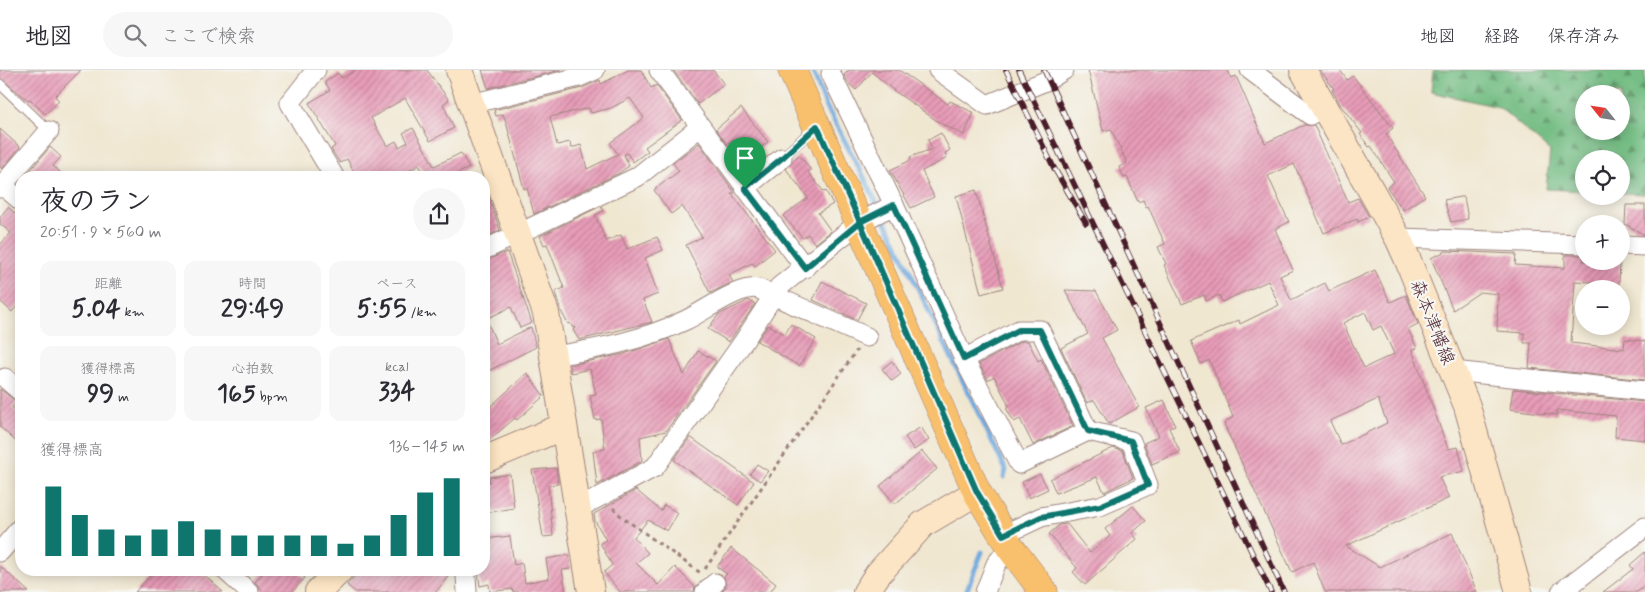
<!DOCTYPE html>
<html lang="ja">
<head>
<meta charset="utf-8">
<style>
	:root { --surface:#fff; --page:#f7f7f7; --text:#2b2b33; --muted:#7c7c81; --line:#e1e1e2; --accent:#0f766e }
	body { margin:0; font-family:Mynerve,"Klee One",sans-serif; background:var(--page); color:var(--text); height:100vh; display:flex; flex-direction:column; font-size:19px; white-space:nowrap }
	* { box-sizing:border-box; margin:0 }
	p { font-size:16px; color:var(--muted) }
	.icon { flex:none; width:28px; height:28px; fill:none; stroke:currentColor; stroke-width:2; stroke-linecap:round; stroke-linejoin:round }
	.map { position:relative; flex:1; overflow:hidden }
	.drawer { position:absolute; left:15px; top:101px; width:475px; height:405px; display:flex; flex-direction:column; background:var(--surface); border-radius:20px; box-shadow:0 2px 12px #0003 }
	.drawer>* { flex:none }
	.needle { width:32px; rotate:300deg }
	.controls { position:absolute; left:1575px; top:15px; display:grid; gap:10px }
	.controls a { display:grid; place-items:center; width:55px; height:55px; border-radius:50%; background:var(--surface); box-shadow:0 2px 12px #0003; font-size:25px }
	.pin { position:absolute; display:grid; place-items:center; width:42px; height:42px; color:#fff; margin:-51px -21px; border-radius:50% 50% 50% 0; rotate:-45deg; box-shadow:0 0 5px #0007 }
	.pin .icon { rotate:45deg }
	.round { display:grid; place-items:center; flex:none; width:52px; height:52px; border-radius:26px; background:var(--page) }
	.head { display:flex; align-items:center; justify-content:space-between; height:85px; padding:0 25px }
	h1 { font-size:28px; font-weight:700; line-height:38px }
	.metrics { display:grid; grid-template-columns:repeat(3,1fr); gap:8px; height:85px; padding:5px 25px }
	.metrics div { display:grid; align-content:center; border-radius:12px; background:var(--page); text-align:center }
	.metrics b { font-size:25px; font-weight:700 }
	.metrics small { font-size:14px; font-weight:400 }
	.metrics p { font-size:14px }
	.chart { height:140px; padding:10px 25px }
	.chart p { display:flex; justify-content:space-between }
	.chart svg { width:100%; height:90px; margin-top:5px; stroke:var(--accent); stroke-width:6 }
	header { display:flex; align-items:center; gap:30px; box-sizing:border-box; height:70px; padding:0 25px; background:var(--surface); border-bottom:1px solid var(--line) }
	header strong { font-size:24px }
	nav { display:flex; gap:28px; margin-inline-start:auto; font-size:18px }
	.search { width:350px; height:45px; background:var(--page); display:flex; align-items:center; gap:12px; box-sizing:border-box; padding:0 18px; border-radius:28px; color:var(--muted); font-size:19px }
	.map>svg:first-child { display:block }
</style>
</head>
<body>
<header>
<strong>地図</strong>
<div class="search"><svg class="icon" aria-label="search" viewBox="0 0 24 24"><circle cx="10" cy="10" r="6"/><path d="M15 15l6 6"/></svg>ここで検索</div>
<nav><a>地図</a><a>経路</a><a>保存済み</a></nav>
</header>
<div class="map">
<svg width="1645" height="522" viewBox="0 0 1645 522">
	<defs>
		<pattern id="forest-firs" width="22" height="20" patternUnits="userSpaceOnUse" patternTransform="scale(1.25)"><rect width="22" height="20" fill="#76be85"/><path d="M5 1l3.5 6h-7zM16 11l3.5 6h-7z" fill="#639a6d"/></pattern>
		<pattern id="building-hatch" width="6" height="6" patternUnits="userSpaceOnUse" patternTransform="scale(1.25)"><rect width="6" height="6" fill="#e89cb8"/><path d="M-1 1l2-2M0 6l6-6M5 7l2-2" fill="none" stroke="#be7f96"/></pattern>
	</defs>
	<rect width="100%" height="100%" fill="#f6f6f2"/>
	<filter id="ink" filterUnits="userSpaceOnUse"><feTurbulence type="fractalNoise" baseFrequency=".02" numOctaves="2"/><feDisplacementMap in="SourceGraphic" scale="10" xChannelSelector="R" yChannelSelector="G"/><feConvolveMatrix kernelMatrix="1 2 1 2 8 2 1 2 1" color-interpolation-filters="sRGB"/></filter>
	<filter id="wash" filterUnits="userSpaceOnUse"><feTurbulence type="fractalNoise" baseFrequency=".0096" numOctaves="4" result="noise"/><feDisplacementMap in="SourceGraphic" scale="20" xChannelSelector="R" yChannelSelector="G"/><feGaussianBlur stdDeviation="1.12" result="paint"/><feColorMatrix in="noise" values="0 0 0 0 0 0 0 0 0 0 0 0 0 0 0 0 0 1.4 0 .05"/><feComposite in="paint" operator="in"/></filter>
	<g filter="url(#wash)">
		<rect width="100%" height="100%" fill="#f0e7d1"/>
		<path fill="url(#forest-firs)" stroke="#606e58" fill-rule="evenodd" d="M1433,0H1645V124L1621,123V89H1584V121L1546,119L1550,81L1499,37L1431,22ZM1584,24H1621V61H1584Z"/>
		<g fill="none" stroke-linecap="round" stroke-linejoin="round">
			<g stroke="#6fa8de" stroke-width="5">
				<polyline points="812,0 826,36 867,113 1006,400 1004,407"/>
				<polyline points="966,522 982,482"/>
			</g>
		</g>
		<g id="blocks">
			<g fill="url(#building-hatch)" fill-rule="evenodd">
				<polygon points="0,0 81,0 55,26 59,31 45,44 30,29 28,30 0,8"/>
				<polygon points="356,0 427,0 449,30 443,34 454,58 430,71 405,28 371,48 387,76 396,71 399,77 408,72 403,63 413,58 434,96 461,83 469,98 449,108 412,108 423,102 419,95 397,108 357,108 347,89 340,93 331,79 335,76 309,33 330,20 325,12 338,3 342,8"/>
				<polygon points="482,0 561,0 488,18"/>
				<path d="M628,0H641L651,18L656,15L682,50L645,77L648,81L633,92L627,83L624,85L629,96L619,103L534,144L527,118L524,119L506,52L503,44L496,46L494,40L582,18L600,10L601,14ZM630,28L644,48L610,73L618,84L587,99L581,75L571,78L570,72L557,75L550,47L589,38L591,43L611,38Z"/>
				<polygon points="676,0 713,0 724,14 698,34 674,1"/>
				<polygon points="849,0 899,0 948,34 950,31 974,43 964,65 940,53 893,20 872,2 856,20 848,13 844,5"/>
				<path d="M1088,0H1228L1231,8L1236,6L1265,73L1304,55H1314L1348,132L1358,128L1369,147L1358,152L1357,149L1324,163L1294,94L1268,106L1289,152L1275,159L1293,200L1280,206L1291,230L1325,213L1329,221L1375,200L1390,232L1406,225L1418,254L1408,259L1417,278L1412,280L1448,379L1458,377L1464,401L1439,407L1449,428L1346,476L1380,497L1452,463L1477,522H1325L1313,492L1292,502L1227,361L1224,353L1233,347L1209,290L1201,294L1191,271L1239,250L1240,254L1279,235L1268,211L1222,232L1219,225L1206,231L1204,225L1182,234L1164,195L1166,194L1158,177L1165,174L1148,136L1146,137L1143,130L1138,132L1127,107L1124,108L1119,97L1127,93L1111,59L1103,61ZM1365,242L1373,260L1381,256L1394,284L1364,298L1343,253ZM1378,329L1387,353L1341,375L1330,351Z"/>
				<polygon points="1320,0 1340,0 1347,10 1353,6 1393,58 1386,64 1425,126 1403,140 1387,117 1394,112 1371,76 1369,77 1360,64 1362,63 1341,36 1332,20 1334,19"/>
				<polygon points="741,38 768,72 748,88 733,69 727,74 716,59"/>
				<polygon points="0,59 20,77 2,99 0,97"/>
				<polygon points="941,63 950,80 945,83 947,88 922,101 934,127 911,138 890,100 911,90 910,87 932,79 928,70"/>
				<polygon points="699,73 735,123 731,123 775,180 755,196 752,193 729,205 733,212 710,223 686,175 702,167 682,136 671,144 654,120 679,101 673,93"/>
				<polygon points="50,77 61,87 53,96 67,108 24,108"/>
				<polygon points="799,85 811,100 808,102 824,122 826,121 833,134 818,143 831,161 815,174 808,164 803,168 783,146 808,128 786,99"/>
				<polygon points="484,114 500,160 488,166 484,156"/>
				<polygon points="976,120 1003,218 981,224 956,126"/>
				<polygon points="1460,127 1464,127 1468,149 1451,152 1444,130"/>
				<polygon points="1626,135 1645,135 1645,165 1625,154"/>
				<polygon points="601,136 603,141 595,145 606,171 621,165 627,179 657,167 663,180 645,188 658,224 643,230 652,252 579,270 573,260 576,257 573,258 570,253 568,254 561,241 555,222 564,218 547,174 544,175 540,166"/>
				<polygon points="8,137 21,149 21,231 12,242 0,231 0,175 11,163 0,154 0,147"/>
				<polygon points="1446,181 1516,184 1515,195 1565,198 1565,185 1583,185 1583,191 1620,191 1619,214 1575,211 1571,273 1624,279 1625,269 1645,271 1645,310 1529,298 1531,273 1524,273 1524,263 1497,261 1498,224 1480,222 1453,240 1431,188"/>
				<polygon points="507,182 532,253 520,258 511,237 486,249 497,274 531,257 536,277 484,303 484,191"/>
				<polygon points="822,211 866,233 857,250 813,230"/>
				<polygon points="1065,220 1096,221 1117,260 1102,268 1139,337 1109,354 1094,330 1087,333 1061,278 1088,264"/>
				<polygon points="749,230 755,234 729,272 708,259 718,245"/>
				<polygon points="791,254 816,269 799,296 757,271 768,255 785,264"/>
				<polygon points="669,269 684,305 698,281 716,291 666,361 640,367 642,391 597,415 593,381 605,379 601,349 595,350 590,325 596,324 590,299 571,303 570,295 624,284"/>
				<polygon points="1022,271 1028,271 1038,291 1041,289 1073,356 1033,375 1020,349 1014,352 1006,338 1009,336 994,306 988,310 979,294"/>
				<polygon points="892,291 901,304 892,311 882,299"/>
				<polygon points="527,303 544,326 517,350 515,348 487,372 486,368 484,370 484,330 490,337"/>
				<polygon points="0,319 17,332 12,337 21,346 21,376 0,357"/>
				<polygon points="1513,319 1645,332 1645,370 1615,367 1616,346 1557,340 1557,345 1510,339"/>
				<polygon points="1164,330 1175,355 1169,358 1180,382 1152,394 1144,373 1159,366 1146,338"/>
				<polygon points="921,357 929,370 914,380 905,367"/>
				<polygon points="690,367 754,412 738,435 674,390"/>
				<polygon points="1113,378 1123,381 1133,408 1104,422 1097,407 1056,423 1050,409"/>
				<polygon points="922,381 937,399 895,434 880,416"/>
				<polygon points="757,394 768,401 760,411 750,404"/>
				<polygon points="556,398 558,414 548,415 553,466 543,467 532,400"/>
				<polygon points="510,404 514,438 485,443 484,413 490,412 489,407"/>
				<polygon points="1040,404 1048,419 1029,428 1022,412"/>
				<polygon points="636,420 661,441 664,435 678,443 667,461 648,450 634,467 648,483 636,493 658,515 675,497 695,517 694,522 620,522 604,502 612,495 600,473 606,470 595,451 594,444"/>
				<polygon points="1133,436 1146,451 1132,463 1137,469 1085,515 1073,502 1077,498 1049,464 1059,455 1067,454 1090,483 1110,466 1105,459"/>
				<polygon points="510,466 514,495 522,493 525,513 549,508 546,489 569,485 571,499 562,500 566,522 513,522 512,519 490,522 489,514 480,516 478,502 484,501 484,469"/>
				<polygon points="731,478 776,514 770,522 722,522 726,516 724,507 727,504 717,497"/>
				<polygon points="1645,482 1645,516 1637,522 1603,522 1633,499 1630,495"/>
				<polygon points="0,496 29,522 0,522"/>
				<polygon points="155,500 199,500 223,522 135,522"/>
				<polygon points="265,500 296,500 305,508 292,522 264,522 255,512"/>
				<polygon points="360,500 453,500 436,522 355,522 347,515"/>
			</g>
		</g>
	</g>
	<g filter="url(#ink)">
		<use href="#blocks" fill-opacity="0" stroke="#9d837e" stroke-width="1"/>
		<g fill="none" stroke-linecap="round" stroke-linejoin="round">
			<g stroke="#9d837e" stroke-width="11">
				<g id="lane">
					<polyline points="0,14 49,61"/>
					<polyline points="782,88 813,59"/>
				</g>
			</g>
			<g stroke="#9d837e" stroke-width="21">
				<g id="street">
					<polyline points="316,0 290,33 335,108"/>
					<polyline points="659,0 805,198"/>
					<polyline points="938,0 987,35 1048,10 1064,0"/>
					<polyline points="1250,0 1310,45 1324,35"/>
					<polyline points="831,4 894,135 964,289 1019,394 1088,361"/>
					<polyline points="471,34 579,7 595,0"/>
					<polyline points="0,113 21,131"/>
					<polyline points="0,118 49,61"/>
					<polyline points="745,118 782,88"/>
					<polyline points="1398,168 1584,174"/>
					<polyline points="1621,175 1645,176"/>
					<polyline points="484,180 637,107 700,57"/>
					<path d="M553,286C599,279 644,270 686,250C705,241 740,214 759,219L867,267"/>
					<polyline points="964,289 1019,260 1040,260 1088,361 1131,371 1148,415 1100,436 1041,447 1003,465"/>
					<polyline points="1453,301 1645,321"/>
					<polyline points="5,308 21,322"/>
					<polyline points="577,439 655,397 744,271 779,217 860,152 894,135"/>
					<polyline points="0,482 21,457"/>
					<polyline points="225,500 249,522"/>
					<polyline points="466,506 467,522"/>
					<polyline points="705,522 715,513"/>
					<polyline points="985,522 996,494 1010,477"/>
					<polyline points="1561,522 1645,457"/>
				</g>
			</g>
			<g stroke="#9d837e" stroke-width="28">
				<g id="secondary">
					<polyline points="459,0 546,243 591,522"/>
					<polyline points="1303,0 1398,168 1407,188 1467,336 1519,522"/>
					<polyline points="484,390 564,356"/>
					<polyline points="318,522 340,500"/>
					<polyline points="866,522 878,504 923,454 977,422"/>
				</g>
			</g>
			<g stroke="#9d837e" stroke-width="29">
				<polyline id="primary" points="792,0 977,422 1010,477 1044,522"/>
			</g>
			<g stroke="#9d837e" stroke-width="3" stroke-dasharray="4 4" stroke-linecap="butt">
				<polyline points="613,438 622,447 702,504"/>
				<polyline points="705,499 857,280"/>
			</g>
			<use href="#lane" stroke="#fff" stroke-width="9"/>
			<use href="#street" stroke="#fff" stroke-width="19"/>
			<use href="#secondary" stroke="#fce5c4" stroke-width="26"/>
			<use href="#primary" stroke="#f8bf6c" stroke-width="28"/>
			<g stroke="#4a1f2b" stroke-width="5.5">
				<g id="rail">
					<polyline points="1006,0 1054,98 1086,153"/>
					<polyline points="1019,0 1271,522"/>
					<polyline points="1044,0 1284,522"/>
				</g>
			</g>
			<use href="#rail" stroke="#f6f6f2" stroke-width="4" stroke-dasharray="11" stroke-linecap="butt"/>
		</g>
	</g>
	<g fill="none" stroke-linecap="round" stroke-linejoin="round" filter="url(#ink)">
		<g stroke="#fff" stroke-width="10">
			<polyline id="route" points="745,118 805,198 860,152 977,422 1003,465 1041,447 1100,436 1148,415 1131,371 1088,361 1040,260 1019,260 964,289 894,135 860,152 817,56 782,88 745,118"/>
		</g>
		<use href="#route" stroke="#0f766e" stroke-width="6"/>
	</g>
	<g text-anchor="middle" stroke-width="4.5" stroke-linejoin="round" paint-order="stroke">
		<g font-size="18" fill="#4a1f2b" stroke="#f6f6f2">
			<text transform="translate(1433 252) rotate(68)" y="6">森本津幡線</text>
		</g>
	</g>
</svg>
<div class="controls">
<a><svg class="needle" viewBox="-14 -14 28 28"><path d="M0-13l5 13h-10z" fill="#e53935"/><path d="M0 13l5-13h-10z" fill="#7c7c81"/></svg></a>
<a><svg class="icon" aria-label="locate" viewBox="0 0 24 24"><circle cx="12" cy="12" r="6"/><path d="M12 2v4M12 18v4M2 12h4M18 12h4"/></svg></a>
<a>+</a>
<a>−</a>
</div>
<div class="pin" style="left:745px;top:118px;background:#1e9e55"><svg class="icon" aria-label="arrive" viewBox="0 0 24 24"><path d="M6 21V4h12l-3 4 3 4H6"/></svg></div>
<section class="drawer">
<div class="head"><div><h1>夜のラン</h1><p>20:51 · 9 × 560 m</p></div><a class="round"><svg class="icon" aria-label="share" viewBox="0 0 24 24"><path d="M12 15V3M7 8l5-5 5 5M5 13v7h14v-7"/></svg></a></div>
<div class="metrics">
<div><p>距離</p><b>5.04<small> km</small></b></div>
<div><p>時間</p><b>29:49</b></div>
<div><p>ペース</p><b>5:55<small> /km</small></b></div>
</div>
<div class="metrics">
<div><p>獲得標高</p><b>99<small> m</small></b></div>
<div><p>心拍数</p><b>165<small> bpm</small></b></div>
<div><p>kcal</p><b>334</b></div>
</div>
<div class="chart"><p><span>獲得標高</span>136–145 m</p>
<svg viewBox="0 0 160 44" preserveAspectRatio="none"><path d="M5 44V10M15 44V24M25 44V31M35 44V34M45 44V31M55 44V27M65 44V31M75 44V34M85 44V34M95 44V34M105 44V34M115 44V38M125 44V34M135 44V24M145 44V13M155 44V6"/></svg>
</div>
</section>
</div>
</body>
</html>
